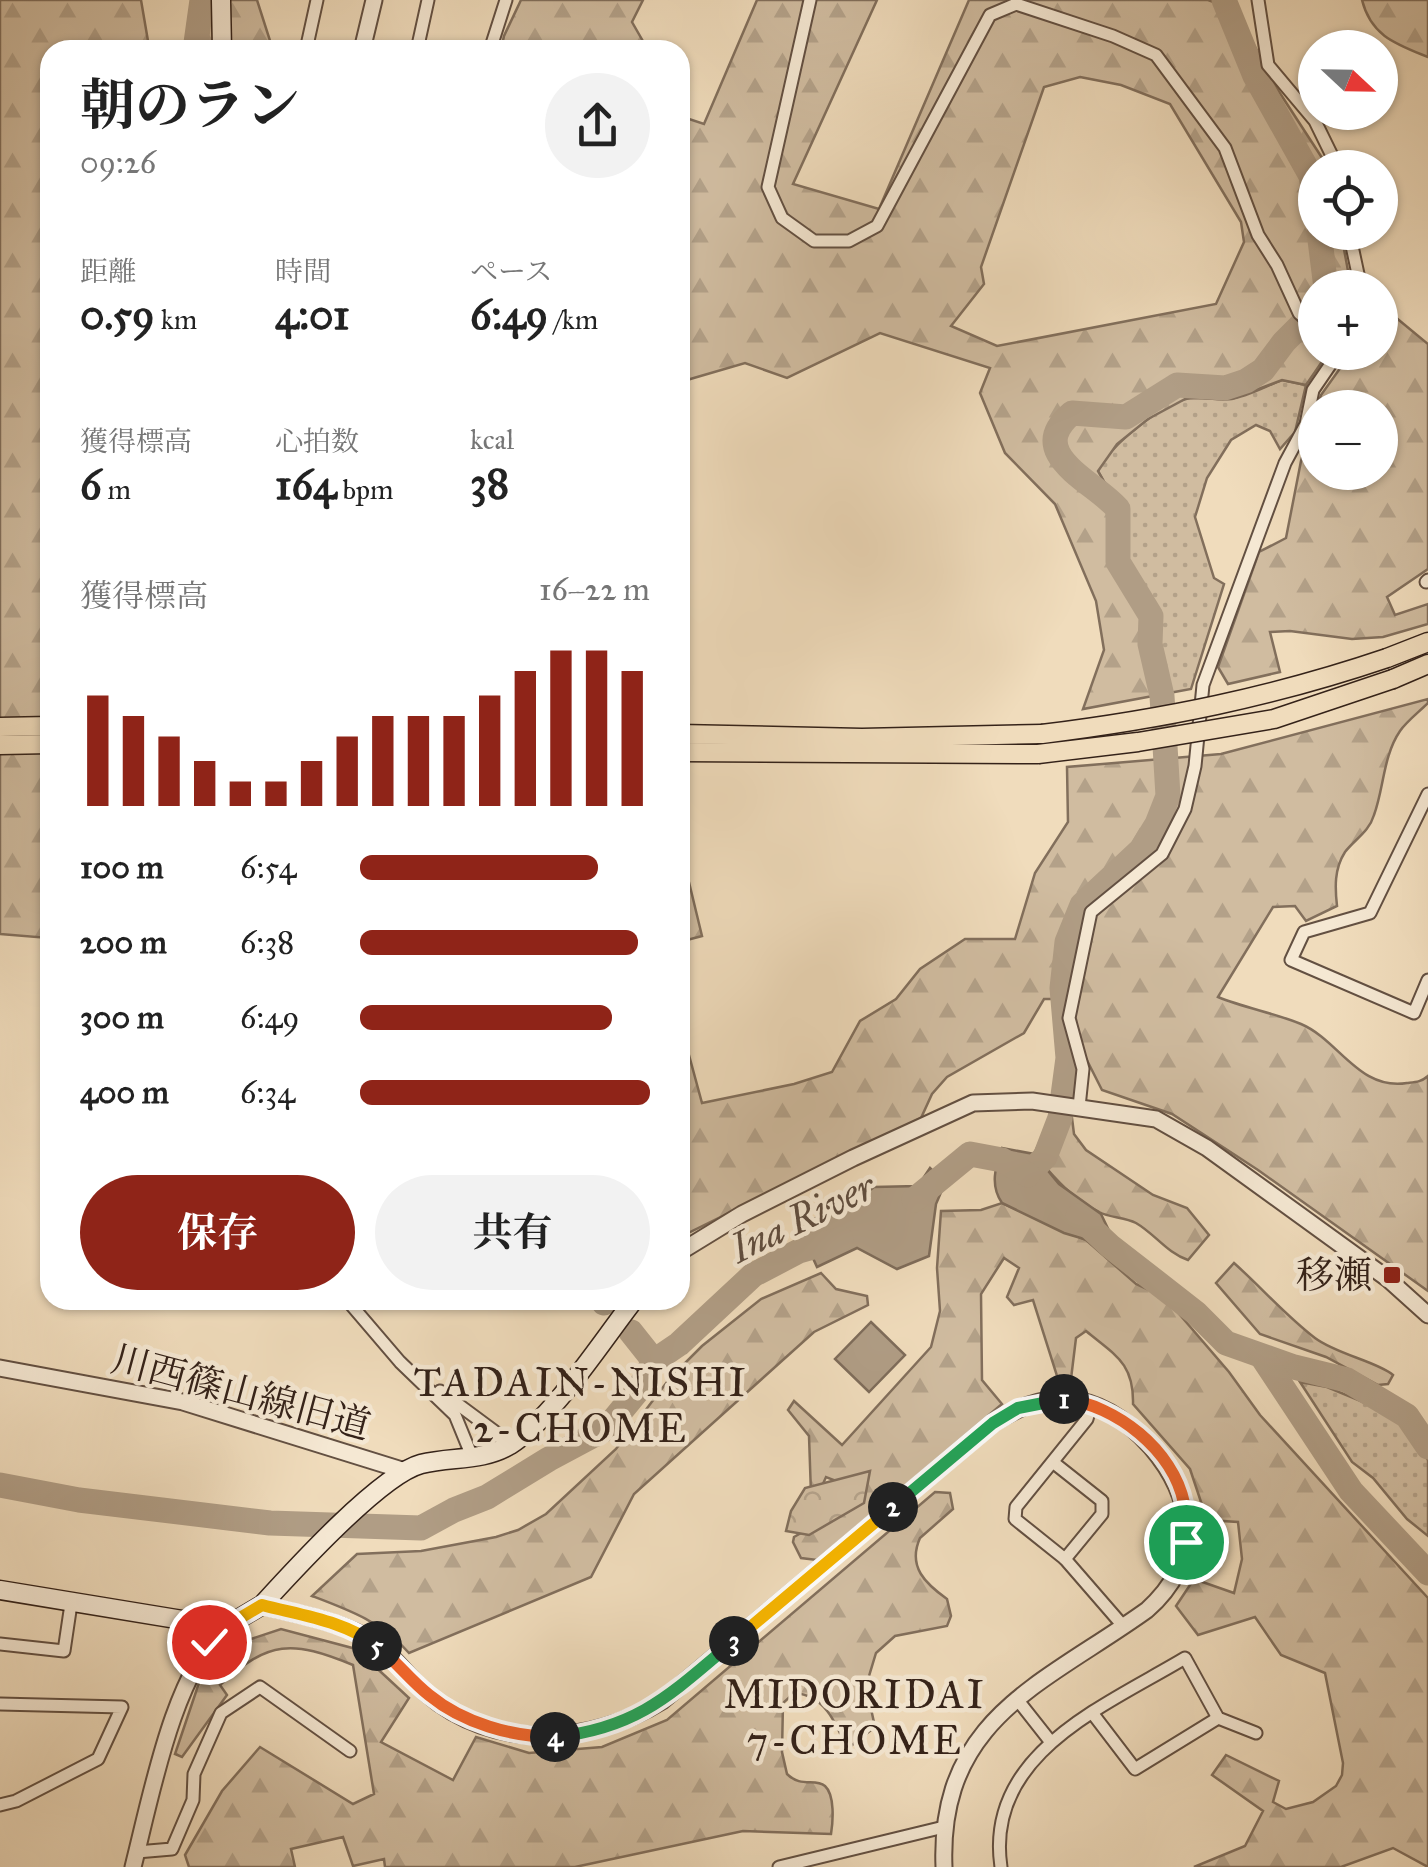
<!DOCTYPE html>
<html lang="ja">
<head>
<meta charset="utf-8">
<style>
	:root { --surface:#fff; --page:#f2f2f2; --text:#222; --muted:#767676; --accent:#8f2418 }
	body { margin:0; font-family:"IM FELL Great Primer","Noto Serif JP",serif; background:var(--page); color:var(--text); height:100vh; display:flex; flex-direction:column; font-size:38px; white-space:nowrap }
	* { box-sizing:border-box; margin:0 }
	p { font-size:32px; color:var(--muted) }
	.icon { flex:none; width:55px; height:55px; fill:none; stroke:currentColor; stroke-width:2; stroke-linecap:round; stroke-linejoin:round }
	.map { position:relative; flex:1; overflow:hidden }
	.side { position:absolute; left:40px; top:40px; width:650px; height:1270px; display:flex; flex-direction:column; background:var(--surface); border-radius:30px; box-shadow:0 2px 8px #0004 }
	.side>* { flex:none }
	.needle { width:65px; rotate:112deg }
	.controls { position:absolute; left:1298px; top:30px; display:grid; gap:20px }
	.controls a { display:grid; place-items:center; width:100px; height:100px; border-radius:50%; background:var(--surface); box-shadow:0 2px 8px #0004; font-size:50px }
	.pin { position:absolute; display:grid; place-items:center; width:85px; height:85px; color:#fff; margin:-42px; border:5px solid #fff; border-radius:50%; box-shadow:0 2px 10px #0007 }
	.km { position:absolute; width:50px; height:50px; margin:-25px; border-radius:50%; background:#222; color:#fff; font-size:28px; line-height:50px; text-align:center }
	.round { display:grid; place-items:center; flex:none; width:105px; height:105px; border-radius:52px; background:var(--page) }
	.summary { display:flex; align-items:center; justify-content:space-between; height:170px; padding:0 40px }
	h1 { font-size:55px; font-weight:700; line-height:75px }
	.figures { display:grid; grid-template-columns:repeat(3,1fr); gap:15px; height:170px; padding:10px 40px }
	.figures div { display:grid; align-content:center }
	.figures b { font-size:42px; font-weight:700 }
	.figures small { font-size:28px; font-weight:400 }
	.figures p { font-size:28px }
	.chart { height:280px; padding:20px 40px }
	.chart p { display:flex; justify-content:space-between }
	.chart svg { width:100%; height:180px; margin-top:10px; stroke:var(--accent); stroke-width:6 }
	.action { display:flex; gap:20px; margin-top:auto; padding:20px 40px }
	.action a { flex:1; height:115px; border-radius:60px; background:var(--accent); color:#fff; font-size:40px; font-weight:700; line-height:115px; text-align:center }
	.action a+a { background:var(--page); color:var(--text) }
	ul { padding:0 40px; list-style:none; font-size:32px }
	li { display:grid; grid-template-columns:160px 120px 1fr; align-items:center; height:75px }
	li i { height:25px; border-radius:12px; background:var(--accent) }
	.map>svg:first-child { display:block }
</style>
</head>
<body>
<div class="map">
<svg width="1428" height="1867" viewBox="0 0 1428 1867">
	<defs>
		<pattern id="grass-dots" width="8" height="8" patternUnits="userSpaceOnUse" patternTransform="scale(2.5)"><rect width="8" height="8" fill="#d0bca0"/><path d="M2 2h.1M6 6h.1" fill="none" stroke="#b3a189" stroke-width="1.8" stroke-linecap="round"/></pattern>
		<pattern id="forest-firs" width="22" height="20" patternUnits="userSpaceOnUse" patternTransform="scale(2.5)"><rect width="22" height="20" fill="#d0bca0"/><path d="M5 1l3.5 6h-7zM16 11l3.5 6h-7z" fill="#b3a189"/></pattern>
		<pattern id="park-crowns" width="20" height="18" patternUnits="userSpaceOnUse" patternTransform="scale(2.5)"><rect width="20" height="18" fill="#d0bca0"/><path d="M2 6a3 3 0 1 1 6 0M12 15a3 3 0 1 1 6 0" fill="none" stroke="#b3a189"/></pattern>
	</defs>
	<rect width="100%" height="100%" fill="#f0dcbc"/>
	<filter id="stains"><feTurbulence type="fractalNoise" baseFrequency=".002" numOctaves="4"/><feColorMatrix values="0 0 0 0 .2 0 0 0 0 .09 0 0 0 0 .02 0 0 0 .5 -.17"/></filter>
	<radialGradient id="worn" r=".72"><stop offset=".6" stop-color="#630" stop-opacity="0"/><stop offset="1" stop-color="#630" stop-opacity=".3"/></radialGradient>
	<g fill="url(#grass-dots)" stroke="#826f5c" stroke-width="2.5">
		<path d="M1282,380L1306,385L1295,432L1280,449L1270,431L1256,425L1231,440L1207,478L1195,517L1214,578L1224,584L1191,689L1169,693L1149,597L1123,562V515L1098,471C1107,447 1164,402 1190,398C1203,396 1217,401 1230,399C1247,397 1266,386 1282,380Z"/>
		<polygon points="1300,1382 1327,1387 1397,1416 1428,1460 1428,1536 1407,1519 1373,1478 1352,1462"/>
	</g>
	<g fill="url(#forest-firs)" stroke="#826f5c" stroke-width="2.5" fill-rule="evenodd">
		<polygon points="0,0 141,0 148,41 136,50 50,50 50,700 43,709 46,745 50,747 48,938 0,934"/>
		<polygon points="206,0 257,0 273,50 205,50 203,20"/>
		<polygon points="521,0 643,0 632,22 648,50 501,50 504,36"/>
		<path d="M757,0H877L793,184L879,209L969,0H1208L1236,10L1274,84L1328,167L1315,168V232L1341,233L1351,287L1315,288V352L1328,353L1306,385L1282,380L1232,399L1187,398L1148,419L1117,444L1098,471L1123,515V562L1149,597L1169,693L1083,709L1104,650L1096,601L1055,504L1005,453L980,393L990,368L880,333L787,378L745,363L680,382V116L704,124ZM1080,77L1121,85L1170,104L1241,222L1244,242L1216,304L997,346L951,326L984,284L981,267L1044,87Z"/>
		<path d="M1362,0H1428V57C1396,44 1371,36 1362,0Z"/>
		<polygon points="1394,316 1428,344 1428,569 1387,597 1395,615 1428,604 1428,624 1383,637 1352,639 1290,631 1270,632 1280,672 1228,684 1218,667 1259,552 1286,538 1301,461 1315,414 1315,472 1380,472 1380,408 1317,407 1321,395 1351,353 1380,352 1380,318"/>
		<path d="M1428,699V703C1419,712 1407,721 1400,731C1383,756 1384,788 1374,815C1369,832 1355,839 1345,852C1334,869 1335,888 1337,906L1306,921L1295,906L1273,907L1218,997C1245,1008 1274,1013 1301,1024C1339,1040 1359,1091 1407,1083C1416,1082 1421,1082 1428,1076V1291L1258,1170L1172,1114L1102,1090L1056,999H1044L1024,1033L947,1077L932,1094L921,1118L680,1237V1022L702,1103L794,1084L832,1072L860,1021L896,999L920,969L965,939H1015L1035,873L1068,822L1067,767L1221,754Z"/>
		<polygon points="680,845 702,936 683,941 680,949"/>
		<path d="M1067,1115L1072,1118L1074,1134L1086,1150L1153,1195L1187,1208L1209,1235L1188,1260C1167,1253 1155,1234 1136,1223C1124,1217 1110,1218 1099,1212C1072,1199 1053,1176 1034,1154L1050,1120Z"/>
		<path d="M1002,1203L1086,1240L1136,1284L1158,1294L1174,1308L1229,1372L1260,1415L1428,1598V1867L1393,1848L1341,1867H1194L1245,1846L1263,1811L1212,1775L1226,1755L1279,1781L1273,1802L1286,1809L1313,1802L1336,1786L1342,1775L1343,1763L1325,1673L1281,1655L1255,1617L1198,1635L1176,1606L1194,1579L1234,1593L1242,1559L1238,1522L1207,1520L1190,1469L1133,1404C1134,1363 1115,1355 1086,1331L1076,1338L1071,1379L1057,1376L1033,1300L1014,1305L1007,1297L1019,1268L1004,1258L981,1294L982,1380L1002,1404L817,1560L801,1558L793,1542L794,1537L861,1499L852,1487L826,1477L818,1495L811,1494L809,1436L788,1410L794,1401L842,1445L931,1347L940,1311L937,1268L941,1211L981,1210Z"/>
		<path d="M1234,1263C1261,1287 1286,1316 1315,1338C1336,1354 1378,1362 1393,1375L1388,1384L1378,1385L1326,1357L1260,1334L1216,1283Z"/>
		<path d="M821,1273L836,1289L867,1296L868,1305L814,1332L634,1494L591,1577L409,1653C382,1622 349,1610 312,1596L357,1554L421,1551L496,1537L518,1530L546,1514L616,1449L670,1378L702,1346L761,1299Z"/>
		<path d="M935,1492L950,1493L953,1509L920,1538C907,1567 926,1584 947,1599L951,1616L947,1626L895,1636L876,1653L866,1686L875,1727L847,1749C836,1723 825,1695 794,1693L783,1703L782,1752L787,1774C801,1788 815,1778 825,1786C835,1795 833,1822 831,1834L743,1831L575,1867H385L384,1859L353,1866L343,1837L291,1849L295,1867H189L185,1855L222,1791L260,1747L353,1804L374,1794L353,1665C292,1640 269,1640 220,1685L227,1695L182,1757L175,1754L202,1674L230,1646L281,1629L356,1649L409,1698L381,1742L453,1780L476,1737L529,1753L602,1747L667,1720Z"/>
	</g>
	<polygon fill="url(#park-crowns)" stroke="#826f5c" stroke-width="2.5" points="870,1471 864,1503 809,1535 786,1531 791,1511 805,1488"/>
	<g fill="#b09d85" stroke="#7e6c5a" stroke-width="2.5">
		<path d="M1002,1148L1034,1154L1059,1184L1101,1214L1112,1237L1094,1242L1064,1233L1002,1203C990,1186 995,1167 1002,1148Z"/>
		<polygon points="930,1168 945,1183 936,1204 929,1256 897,1269 857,1248 817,1267 798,1225 852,1204 874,1187 918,1186"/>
		<polygon points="871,1322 905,1355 869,1392 835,1359"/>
	</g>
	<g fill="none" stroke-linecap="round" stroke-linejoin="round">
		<g stroke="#b09d85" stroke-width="25">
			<polyline points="1224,0 1255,76 1311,176 1315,203"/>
			<polyline points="195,50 202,0"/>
			<polyline points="1319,232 1326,288"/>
			<path d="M1027,1175L1045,1157L1060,1118L1068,1058L1062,988L1067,942L1082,905L1141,850L1157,824L1168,796L1162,696L1150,644L1151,616L1118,562V509C1094,481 1023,454 1072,413L1126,417L1177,385L1225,388L1246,381L1263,370L1284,342L1315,311"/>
			<polyline points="914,1200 970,1154 1002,1160 1028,1175"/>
			<polyline points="1078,1216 1110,1246 1196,1313 1226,1343 1294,1367 1347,1380 1407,1416 1428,1447"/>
			<polyline points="602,1300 604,1303"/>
			<polyline points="631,1332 654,1361"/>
			<polyline points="1263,1358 1351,1491 1428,1573"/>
			<polyline points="0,1485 79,1500 270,1523 421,1528 454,1510 487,1497 549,1459 607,1428 639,1389 654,1361 679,1344 753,1275 799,1251 841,1239"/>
		</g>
		<g stroke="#635042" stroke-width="15">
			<g id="minor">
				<polyline points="810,0 768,187 782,218 814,241 849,241 877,226 990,15 1016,4 1113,36 1156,55 1225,148 1258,235 1277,265 1299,313 1315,327"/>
				<polyline points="1258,0 1268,65 1315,121 1338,168"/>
				<polyline points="306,50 317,0"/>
				<polyline points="417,50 428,0"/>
				<polyline points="490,50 506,0"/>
				<polyline points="1349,232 1361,288"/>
				<polyline points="1426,582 1428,580"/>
				<polyline points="1428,794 1370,913 1304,932 1291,960 1414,1013 1428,980"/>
				<polyline points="1079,1107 1083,1069 1069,1018 1091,912 1162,854 1185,809 1195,766 1203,685 1285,463 1306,424 1313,390 1339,352"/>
				<polyline points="347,1300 400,1362 455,1415 473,1459"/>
				<polyline points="440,1391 498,1434 506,1447"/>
				<polyline points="1091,1405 1087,1419 1016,1507 1015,1519 1065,1559 1124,1627"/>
				<polyline points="1054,1463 1102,1501 1102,1514 1065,1559"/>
				<polyline points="0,1644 64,1651 71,1604"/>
				<polyline points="1016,1698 1050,1741"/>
				<polyline points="0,1704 122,1707 98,1759 16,1801 0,1805"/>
				<polyline points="1093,1714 1135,1769 1218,1718"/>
				<polyline points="137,1852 172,1849 193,1800 194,1774 221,1713 260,1687 350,1751"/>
				<polyline points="779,1867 944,1827"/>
				<path d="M1001,1867C984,1754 1105,1706 1185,1658L1218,1718L1256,1733"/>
			</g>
		</g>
		<g stroke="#635042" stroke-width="19">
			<g id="tertiary">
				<polyline points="362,50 374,0"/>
				<polyline points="680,1252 742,1214 853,1158 973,1103 1032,1101 1156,1119 1207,1148 1388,1279 1428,1315"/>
				<polyline points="0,1368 183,1402 405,1471"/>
				<path d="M262,1605C295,1614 334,1620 364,1636C389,1649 406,1675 426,1693C493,1752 591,1745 662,1701L993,1423C1016,1409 1038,1398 1066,1399C1100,1401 1129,1422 1151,1447C1196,1500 1202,1561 1147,1610C1044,1684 938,1718 944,1867"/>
				<path d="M133,1867C151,1797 173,1674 225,1627"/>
			</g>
		</g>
		<g stroke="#342219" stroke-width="21">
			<g id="secondary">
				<polyline points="221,0 222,50"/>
				<path d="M0,1590L225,1627L262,1605C293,1571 380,1475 421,1464C452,1456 481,1462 510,1445C552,1419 602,1341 634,1300"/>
			</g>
		</g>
		<g stroke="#342219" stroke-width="21">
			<g id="primary">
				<polyline points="1387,658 1428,642"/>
				<polyline points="1393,679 1428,664"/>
				<polyline points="0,727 50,726"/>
				<polyline points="680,734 862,738 1042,734"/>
				<polyline points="0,745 50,744"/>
				<polyline points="680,752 1038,754"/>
			</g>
		</g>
		<use href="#minor" stroke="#f5e8d3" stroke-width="11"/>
		<use href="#tertiary" stroke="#f5e8d3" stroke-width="15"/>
		<use href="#secondary" stroke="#f5e8d3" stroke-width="18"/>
		<use href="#primary" stroke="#f0dcbc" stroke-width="18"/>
		<g stroke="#342219" stroke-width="21" stroke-linecap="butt">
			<g id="primary-bridge">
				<path d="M1042,734C1163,719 1272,697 1387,658"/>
				<polyline points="1038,754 1138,742 1274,719 1393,679"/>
			</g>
		</g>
		<use href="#primary-bridge" stroke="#f0dcbc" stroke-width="18"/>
	</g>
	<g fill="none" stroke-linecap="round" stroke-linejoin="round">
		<g stroke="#fff" stroke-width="20">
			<path id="split-1" d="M1064,1399C1116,1405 1173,1450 1184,1503C1187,1516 1186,1529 1186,1542"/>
		</g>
		<g stroke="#fff" stroke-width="20">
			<polyline id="split-2" points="893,1507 993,1423 1018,1408 1064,1399"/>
		</g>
		<g stroke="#fff" stroke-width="20">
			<polyline id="split-3" points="734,1641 893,1507"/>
		</g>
		<g stroke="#fff" stroke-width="20">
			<path id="split-4" d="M555,1737C639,1728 672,1693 734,1641"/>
		</g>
		<g stroke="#fff" stroke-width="20">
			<path id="split-5" d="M377,1646C396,1661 410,1680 429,1695C463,1723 512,1737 555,1737"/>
		</g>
		<g stroke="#fff" stroke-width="20">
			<path id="split-6" d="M209,1642L225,1627L262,1605C299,1615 346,1621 377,1646"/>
		</g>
		<use href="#split-1" stroke="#f0652b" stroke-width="12"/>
		<use href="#split-2" stroke="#22a559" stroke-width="12"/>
		<use href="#split-3" stroke="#f5b400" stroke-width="12"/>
		<use href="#split-4" stroke="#22a559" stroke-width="12"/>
		<use href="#split-5" stroke="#f0652b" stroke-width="12"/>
		<use href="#split-6" stroke="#f5b400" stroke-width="12"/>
	</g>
	<rect fill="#8f2418" stroke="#f5e8d3" stroke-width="4" x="1382" y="1265" width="20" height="20" rx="5"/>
	<g text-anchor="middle" stroke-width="9" stroke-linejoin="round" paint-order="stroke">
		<g font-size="38" fill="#342219" stroke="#f5e8d3" text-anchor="end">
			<text x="1372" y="1288">移瀬</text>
		</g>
		<g font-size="38" fill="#342219" stroke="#f5e8d3">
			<text transform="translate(241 1392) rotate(15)" y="13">川西篠山線旧道</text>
		</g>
		<g font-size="40" font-style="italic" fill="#5f4d3f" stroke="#f5e8d3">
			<text transform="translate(802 1217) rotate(-26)" y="14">Ina River</text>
		</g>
		<g font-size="40" letter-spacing="2.5" fill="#342219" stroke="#f5e8d3">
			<text x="581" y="1396">TADAIN-NISHI<tspan x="581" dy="46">2-CHOME</tspan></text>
			<text x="855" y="1708">MIDORIDAI<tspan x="855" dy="46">7-CHOME</tspan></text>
		</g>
	</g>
	<rect width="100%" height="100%" filter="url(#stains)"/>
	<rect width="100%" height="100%" fill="url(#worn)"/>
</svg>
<div class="controls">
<a><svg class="needle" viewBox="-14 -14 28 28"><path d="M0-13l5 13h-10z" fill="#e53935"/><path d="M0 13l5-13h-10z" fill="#767676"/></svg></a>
<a><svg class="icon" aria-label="locate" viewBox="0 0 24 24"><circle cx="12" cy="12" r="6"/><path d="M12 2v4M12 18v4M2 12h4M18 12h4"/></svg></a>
<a>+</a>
<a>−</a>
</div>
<div class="pin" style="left:1186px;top:1542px;background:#1e9e55"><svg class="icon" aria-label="arrive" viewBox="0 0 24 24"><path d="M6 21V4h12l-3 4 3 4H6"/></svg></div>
<div class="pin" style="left:209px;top:1642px;background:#d93025"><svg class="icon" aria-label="check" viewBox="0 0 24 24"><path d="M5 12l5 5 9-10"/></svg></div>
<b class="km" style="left:1064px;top:1399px">1</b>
<b class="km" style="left:893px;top:1507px">2</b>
<b class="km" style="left:734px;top:1641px">3</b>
<b class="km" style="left:555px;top:1737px">4</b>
<b class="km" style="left:377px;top:1646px">5</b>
<section class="side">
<div class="summary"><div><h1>朝のラン</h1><p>09:26</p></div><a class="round"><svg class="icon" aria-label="share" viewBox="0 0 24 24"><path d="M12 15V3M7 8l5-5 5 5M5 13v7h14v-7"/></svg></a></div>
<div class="figures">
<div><p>距離</p><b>0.59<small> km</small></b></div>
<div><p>時間</p><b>4:01</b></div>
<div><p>ペース</p><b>6:49<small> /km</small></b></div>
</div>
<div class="figures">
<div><p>獲得標高</p><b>6<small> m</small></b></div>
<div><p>心拍数</p><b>164<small> bpm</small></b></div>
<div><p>kcal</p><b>38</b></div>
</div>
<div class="chart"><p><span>獲得標高</span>16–22 m</p>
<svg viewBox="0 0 160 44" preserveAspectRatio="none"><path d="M5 44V17M15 44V22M25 44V27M35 44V33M45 44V38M55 44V38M65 44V33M75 44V27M85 44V22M95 44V22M105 44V22M115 44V17M125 44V11M135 44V6M145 44V6M155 44V11"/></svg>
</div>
<ul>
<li><b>100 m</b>6:54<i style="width:82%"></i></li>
<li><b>200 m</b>6:38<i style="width:96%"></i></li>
<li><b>300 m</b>6:49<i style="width:87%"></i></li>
<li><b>400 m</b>6:34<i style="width:100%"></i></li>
</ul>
<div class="action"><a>保存</a><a>共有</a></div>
</section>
</div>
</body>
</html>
